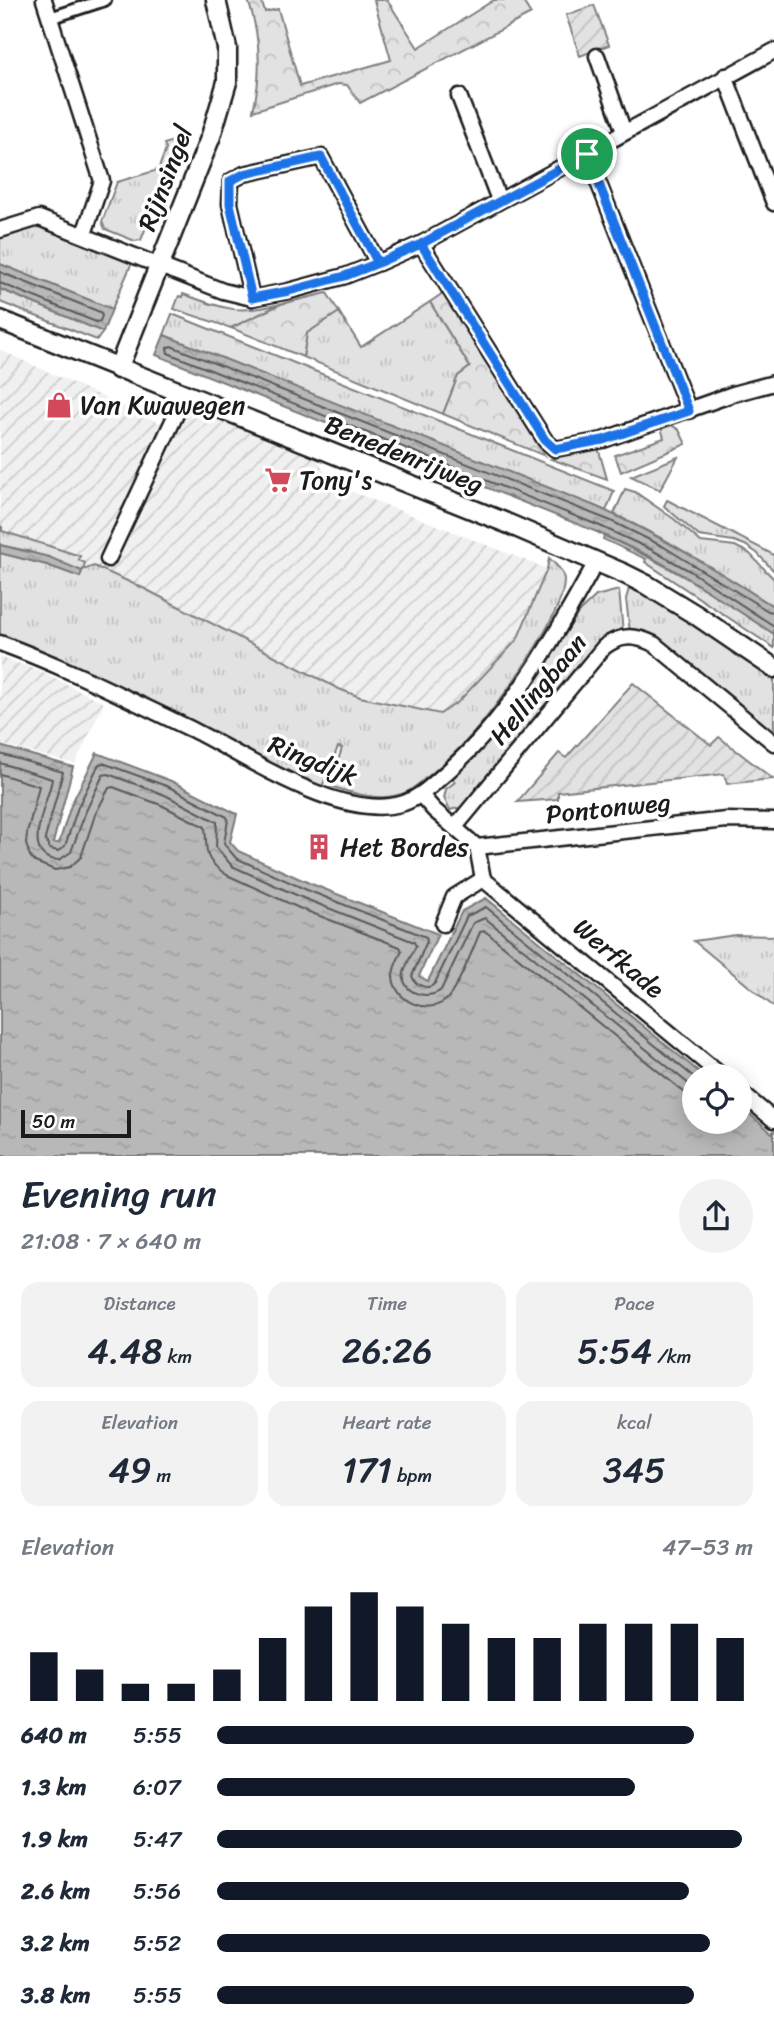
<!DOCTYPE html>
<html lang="en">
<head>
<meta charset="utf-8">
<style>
	:root { --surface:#fff; --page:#f2f2f3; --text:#1f2937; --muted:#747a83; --accent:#111827 }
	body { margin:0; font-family:Sriracha,sans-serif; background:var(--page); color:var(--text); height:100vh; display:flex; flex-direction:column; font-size:26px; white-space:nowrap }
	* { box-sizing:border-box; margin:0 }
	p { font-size:23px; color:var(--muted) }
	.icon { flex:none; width:38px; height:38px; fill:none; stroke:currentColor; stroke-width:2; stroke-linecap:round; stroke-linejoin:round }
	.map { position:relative; height:1156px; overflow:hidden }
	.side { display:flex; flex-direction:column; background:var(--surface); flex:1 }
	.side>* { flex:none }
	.controls { position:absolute; left:682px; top:1064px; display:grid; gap:14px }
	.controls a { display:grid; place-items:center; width:70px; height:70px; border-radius:50%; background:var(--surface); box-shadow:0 4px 18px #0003; font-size:35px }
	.scale { position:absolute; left:21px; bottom:18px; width:110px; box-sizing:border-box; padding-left:7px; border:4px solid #1c1c1c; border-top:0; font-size:19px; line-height:24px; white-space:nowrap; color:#1c1c1c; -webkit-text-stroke:5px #fff; paint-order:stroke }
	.pin { position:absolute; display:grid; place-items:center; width:60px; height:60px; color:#fff; margin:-30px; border:4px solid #fff; border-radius:50%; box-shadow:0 2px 7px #0007 }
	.round { display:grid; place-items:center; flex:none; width:74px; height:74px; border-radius:37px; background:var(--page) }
	.headline { display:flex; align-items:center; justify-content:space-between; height:119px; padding:0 21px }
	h1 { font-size:38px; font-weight:600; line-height:52px }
	.stats { display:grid; grid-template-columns:repeat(3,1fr); gap:10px; height:119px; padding:7px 21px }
	.stats div { display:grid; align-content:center; border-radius:18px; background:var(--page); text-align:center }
	.stats b { font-size:35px; font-weight:600 }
	.stats small { font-size:19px; font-weight:400 }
	.stats p { font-size:19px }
	.chart { height:196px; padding:14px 21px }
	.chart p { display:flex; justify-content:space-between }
	.chart svg { width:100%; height:126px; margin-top:7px; stroke:var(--accent); stroke-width:6 }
	ul { padding:0 21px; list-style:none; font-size:23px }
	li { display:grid; grid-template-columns:112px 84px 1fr; align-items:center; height:52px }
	li i { height:18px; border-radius:9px; background:var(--accent) }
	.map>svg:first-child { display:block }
</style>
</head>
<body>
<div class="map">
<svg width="774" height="1156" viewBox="0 0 774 1156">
	<defs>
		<pattern id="industrial-furrows" width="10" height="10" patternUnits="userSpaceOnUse" patternTransform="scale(1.75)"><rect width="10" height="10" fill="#f0f0f0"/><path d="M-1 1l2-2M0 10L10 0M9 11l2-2" fill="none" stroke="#cdcdcd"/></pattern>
		<pattern id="grass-tufts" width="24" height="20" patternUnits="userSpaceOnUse" patternTransform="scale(1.75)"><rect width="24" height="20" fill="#e2e2e2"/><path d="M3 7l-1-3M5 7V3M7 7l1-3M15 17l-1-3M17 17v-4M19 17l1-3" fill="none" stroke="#c1c1c1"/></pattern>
		<pattern id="forest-crowns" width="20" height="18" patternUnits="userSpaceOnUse" patternTransform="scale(1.75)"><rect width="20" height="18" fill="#e2e2e2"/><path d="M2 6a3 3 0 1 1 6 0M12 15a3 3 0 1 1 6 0" fill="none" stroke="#c1c1c1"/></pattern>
		<pattern id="garden-furrows" width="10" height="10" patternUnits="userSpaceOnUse" patternTransform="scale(1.75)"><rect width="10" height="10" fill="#e2e2e2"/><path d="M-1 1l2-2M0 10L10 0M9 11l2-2" fill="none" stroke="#c1c1c1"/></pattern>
		<pattern id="water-ripples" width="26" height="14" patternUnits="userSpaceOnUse" patternTransform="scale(1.75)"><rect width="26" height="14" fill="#b8b8b8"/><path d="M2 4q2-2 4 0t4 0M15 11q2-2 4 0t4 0" fill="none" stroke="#9e9e9e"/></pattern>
	</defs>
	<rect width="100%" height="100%" fill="#fff"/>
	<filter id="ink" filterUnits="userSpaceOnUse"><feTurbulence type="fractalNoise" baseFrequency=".0143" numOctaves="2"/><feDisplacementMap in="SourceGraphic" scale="14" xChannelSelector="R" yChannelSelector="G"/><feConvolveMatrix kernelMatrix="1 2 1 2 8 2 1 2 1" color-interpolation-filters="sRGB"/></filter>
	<g filter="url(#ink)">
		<g fill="url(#industrial-furrows)">
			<polygon points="0,350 160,423 203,410 313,453 333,484 547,569 517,640 458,702 440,714 393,705 360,697 339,689 145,589 94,567 0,543"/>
			<polygon points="0,657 43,672 104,703 75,764 0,744"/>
		</g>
		<g fill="url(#grass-tufts)" stroke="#7f7f7f" stroke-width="2">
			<polygon points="181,138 141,240 135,241 105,229 102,222 117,182 158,170 166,149 164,144"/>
			<polygon points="32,227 44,227 134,258 112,309 0,264 0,238"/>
			<polygon points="0,289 103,332 97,340 0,302"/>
			<path d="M183,294C225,309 236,315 281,304L231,328L174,309L179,296L182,297Z"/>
			<polygon points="430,302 470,367 458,376 443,414 303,357 307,333 339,312 361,347"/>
			<polygon points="172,314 614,491 606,511 164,335"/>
			<polygon points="678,457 660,490 631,476"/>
			<polygon points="625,489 635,492 674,519 701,542 735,546 749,553 774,579 774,607 667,541 614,514"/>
			<polygon points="667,500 774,555 774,571 757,553 745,545 734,541 699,536 664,506"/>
			<path d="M0,526L2,527V531L80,556L79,560L85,563L83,570L94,566L145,589L339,689L360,697L440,714L458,702L517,640L547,569L549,558C555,564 563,570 564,579C566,614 494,711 469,738C452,757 430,776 409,791C382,804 357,794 330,786L342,748L338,747L322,787L0,636V553L47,565L80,577L82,571L28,551L0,545Z"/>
			<path d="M604,536C665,563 720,596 774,634V648L645,562L646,559L603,539Z"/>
			<polygon points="629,588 670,605 774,675 774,735 630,632 626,599"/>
			<polygon points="619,590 623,633 598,643 462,811 458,808 450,810 444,798 446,789 455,782 452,778 502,726 548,661 578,613 596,596"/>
			<polygon points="736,935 774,936 774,1007 694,941"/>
		</g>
		<g fill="url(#forest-crowns)" stroke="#7f7f7f" stroke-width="2">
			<path d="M248,0H261L265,12L278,9L300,86L391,60L374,0H387L418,48L494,0H522L531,14L360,103L347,85L338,84L253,111C262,73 261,37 248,0Z"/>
			<polygon points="327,293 339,312 307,333 303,357 231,328 281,304"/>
			<polygon points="443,293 545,456 443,414 458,376 470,367 430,302"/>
			<polygon points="670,424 679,430 686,444 621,472 615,455 664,438 661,427"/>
			<polygon points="597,444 607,479 551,459"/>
		</g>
		<g fill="url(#garden-furrows)" stroke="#7f7f7f" stroke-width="2">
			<polygon points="594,5 609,45 580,56 566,15"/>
			<polygon points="633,683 711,745 719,737 773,779 727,784 724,774 558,792 558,799 517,802 559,753 566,758"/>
		</g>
		<g fill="url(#water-ripples)" stroke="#7a7a7a" stroke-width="2">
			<polygon points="0,264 112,309 103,332 0,289"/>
			<path d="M164,335L595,506C658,534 716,569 774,607V634L686,577L649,556L597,532L156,355Z"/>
			<polygon points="0,545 49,557 82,571 80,577 47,565 0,553"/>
			<polygon points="0,746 73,767 53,843 59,843 71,805 97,753 171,781 237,814 230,842 238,851 309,883 438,934 419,976 428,981 462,911 486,898 704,1076 695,1076 695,1122 740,1122 740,1106 772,1133 774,1131 774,1156 0,1156"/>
		</g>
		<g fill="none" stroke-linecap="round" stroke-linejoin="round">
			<g stroke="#5a5a5a" stroke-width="2">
				<polyline points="0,272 100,312 102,316 100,321 96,322 0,283"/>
				<polyline points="774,612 768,611 664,547 611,521 171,346 167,348 168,353 600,526 652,550 690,571 774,626"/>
				<path d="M0,754L63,772L45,839L50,849L58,851L65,846L78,807L99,764L103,763L169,787L227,817L228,820L224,844L236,858L307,890L426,937L427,941L412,976L415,982C422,987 429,990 435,983L467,916L486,907L695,1078"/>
				<path d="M0,763L52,779C49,801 17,859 59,860L71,852L86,811L103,775L108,774L165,795L217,822L216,847L232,866L303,898L414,942L416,946C412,954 406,964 404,973C400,993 428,1001 441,990L473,923L485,918L695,1089"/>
				<path d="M0,774L39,786L27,834L26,844L30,856L35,862L55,870L70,867L81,857L95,815L109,788L113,787L161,805L205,827C208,851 201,858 227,875L299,908L400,947L402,951C398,959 393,967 393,976C394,1001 427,1016 446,1000C458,989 473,949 480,932L485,931L695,1101"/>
			</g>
			<g stroke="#1c1c1c" stroke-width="16">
				<polyline id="pedestrian" points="50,18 105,0"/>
			</g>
			<g stroke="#1c1c1c" stroke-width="19">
				<g id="minor">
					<polyline points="44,0 102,181 84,234"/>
					<polyline points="597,56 624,132"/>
					<polyline points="725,76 774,203"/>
					<polyline points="459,96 499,200"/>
					<polyline points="587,154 689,411"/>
					<polyline points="0,230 39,218 223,291 252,298 289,291 345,276 378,263 421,244 774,51"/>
					<polyline points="421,244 545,440 555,449 603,440 733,394 774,383"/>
					<polyline points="252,298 230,204 231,181 244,174 321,157 378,263"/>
					<polyline points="108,559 185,395"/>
					<path d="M0,643C66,667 130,700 193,730C247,757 343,823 404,803C421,797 433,784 447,772C512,715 555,637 596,562"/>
					<polyline points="421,795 434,810 477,847 726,820 774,821"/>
					<path d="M455,827L604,647C621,634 636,635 654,644L774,743"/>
					<polyline points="477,847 483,879 722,1076"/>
					<polyline points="443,924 454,897 483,879"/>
					<polyline points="740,1092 774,1120"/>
				</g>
			</g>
			<g stroke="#1c1c1c" stroke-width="23">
				<g id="tertiary">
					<polyline points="0,320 504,522 625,574 647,585 696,615 774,668"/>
					<polyline points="118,369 211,136 227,82 227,48 216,0"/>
				</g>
			</g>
			<use href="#pedestrian" stroke="#fff" stroke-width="10"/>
			<use href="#minor" stroke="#fff" stroke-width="14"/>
			<use href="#tertiary" stroke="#fff" stroke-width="18"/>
		</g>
	</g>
	<g fill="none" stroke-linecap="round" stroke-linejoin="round" filter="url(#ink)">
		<g stroke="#fff" stroke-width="14">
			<polyline id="route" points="587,154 421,244 378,263 345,276 289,291 252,298 230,204 230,181 244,174 321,157 378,263 421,244 545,440 555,449 603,440 689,411 587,154"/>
		</g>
		<use href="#route" stroke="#1a73e8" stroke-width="9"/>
	</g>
	<defs>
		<g id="shop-bare" transform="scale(2.1)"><path d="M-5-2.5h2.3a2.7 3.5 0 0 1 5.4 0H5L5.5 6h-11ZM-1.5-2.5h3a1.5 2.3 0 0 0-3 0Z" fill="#d1495b" stroke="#fff" stroke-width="2.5" paint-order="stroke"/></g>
		<g id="supermarket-bare" transform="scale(2.1)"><path d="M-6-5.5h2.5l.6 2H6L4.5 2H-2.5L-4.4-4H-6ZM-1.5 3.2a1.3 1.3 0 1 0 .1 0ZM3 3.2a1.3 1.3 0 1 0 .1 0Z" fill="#d1495b" stroke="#fff" stroke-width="2.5" paint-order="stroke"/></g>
		<g id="building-bare" transform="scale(2.1)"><path d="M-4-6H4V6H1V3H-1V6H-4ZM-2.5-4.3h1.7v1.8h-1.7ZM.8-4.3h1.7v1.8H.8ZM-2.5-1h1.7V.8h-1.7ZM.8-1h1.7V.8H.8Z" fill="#d1495b" stroke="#fff" stroke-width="2.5" paint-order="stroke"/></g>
	</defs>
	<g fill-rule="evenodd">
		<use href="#shop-bare" x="59" y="405"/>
		<use href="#supermarket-bare" x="278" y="480"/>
		<use href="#building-bare" x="319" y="847"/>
	</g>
	<g text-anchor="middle" stroke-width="7" stroke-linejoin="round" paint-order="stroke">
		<g font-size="26" fill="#1c1c1c" stroke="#fff">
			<text transform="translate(165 178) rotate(-69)" y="9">Rijnsingel</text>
			<text transform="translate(404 454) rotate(22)" y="9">Benedenrijweg</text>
			<text transform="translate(538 689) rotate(-50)" y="9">Hellingbaan</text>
			<text transform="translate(313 760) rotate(22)" y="9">Ringdijk</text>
			<text transform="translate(608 808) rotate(-6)" y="9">Pontonweg</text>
			<text transform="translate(619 958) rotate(40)" y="9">Werfkade</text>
		</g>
		<g font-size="26" fill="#1c1c1c" stroke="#fff" text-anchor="start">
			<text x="80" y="414">Van Kwawegen</text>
			<text x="299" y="489">Tony's</text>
			<text x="340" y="856">Het Bordes</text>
		</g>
	</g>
</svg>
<div class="controls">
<a><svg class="icon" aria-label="locate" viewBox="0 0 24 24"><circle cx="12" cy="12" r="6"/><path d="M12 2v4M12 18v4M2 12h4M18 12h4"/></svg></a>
</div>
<div class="scale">50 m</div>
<div class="pin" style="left:587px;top:154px;background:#1e9e55"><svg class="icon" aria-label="arrive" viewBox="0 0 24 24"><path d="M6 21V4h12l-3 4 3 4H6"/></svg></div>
</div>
<section class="side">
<div class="headline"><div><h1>Evening run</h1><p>21:08 · 7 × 640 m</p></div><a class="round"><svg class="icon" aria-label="share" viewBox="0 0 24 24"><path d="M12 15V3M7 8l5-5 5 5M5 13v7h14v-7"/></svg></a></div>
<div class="stats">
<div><p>Distance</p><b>4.48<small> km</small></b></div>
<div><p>Time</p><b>26:26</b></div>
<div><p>Pace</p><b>5:54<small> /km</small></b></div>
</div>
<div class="stats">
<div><p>Elevation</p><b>49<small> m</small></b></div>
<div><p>Heart rate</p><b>171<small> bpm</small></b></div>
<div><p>kcal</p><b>345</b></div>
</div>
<div class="chart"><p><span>Elevation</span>47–53 m</p>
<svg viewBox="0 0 160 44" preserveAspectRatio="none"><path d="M5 44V27M15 44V33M25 44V38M35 44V38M45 44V33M55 44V22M65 44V11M75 44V6M85 44V11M95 44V17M105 44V22M115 44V22M125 44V17M135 44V17M145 44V17M155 44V22"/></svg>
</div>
<ul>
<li><b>640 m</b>5:55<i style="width:89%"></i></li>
<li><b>1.3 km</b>6:07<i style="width:78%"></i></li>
<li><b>1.9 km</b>5:47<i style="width:98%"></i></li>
<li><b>2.6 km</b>5:56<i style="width:88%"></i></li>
<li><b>3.2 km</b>5:52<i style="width:92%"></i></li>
<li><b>3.8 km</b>5:55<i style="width:89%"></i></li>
</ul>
</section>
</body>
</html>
